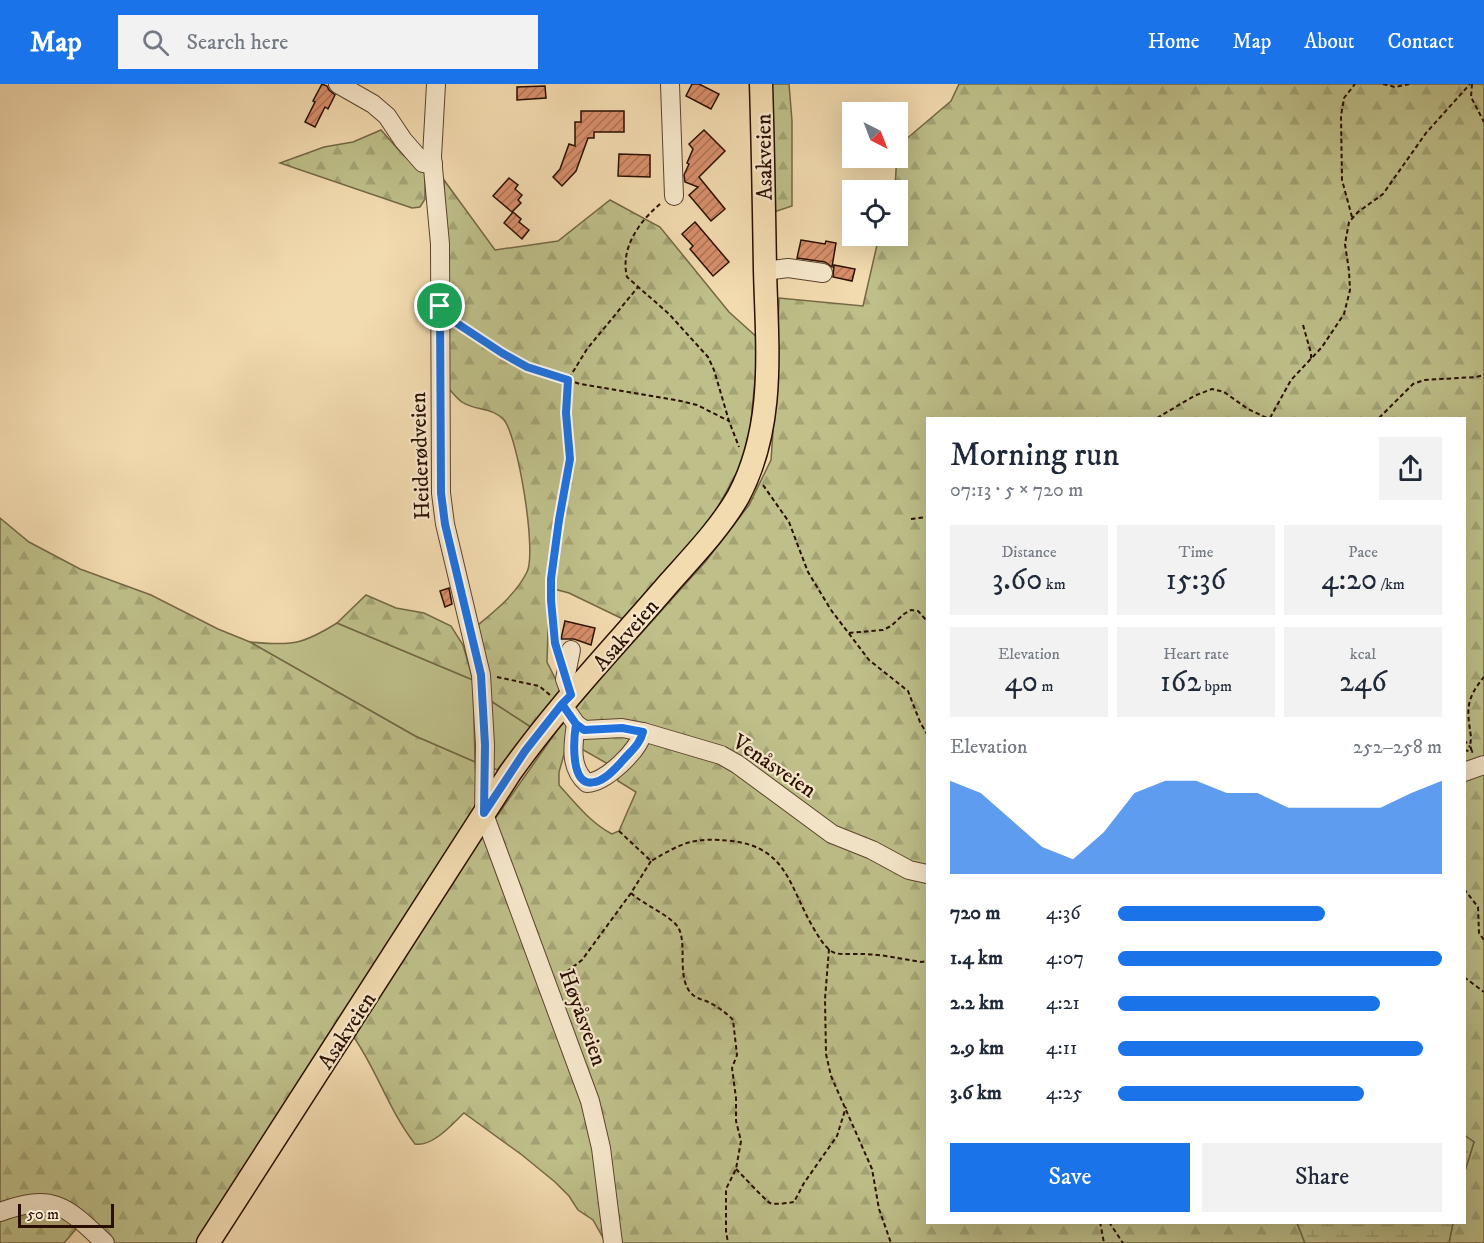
<!DOCTYPE html>
<html lang="en">
<head>
<meta charset="utf-8">
<style>
	:root { --surface:#fff; --page:#f2f2f3; --text:#1f2937; --muted:#747a83; --accent:#1a73e8 }
	body { margin:0; font-family:"IM FELL DW Pica",serif; background:var(--page); color:var(--text); height:100vh; display:flex; flex-direction:column; font-size:22px; white-space:nowrap }
	* { box-sizing:border-box; margin:0 }
	p { font-size:20px; color:var(--muted) }
	.icon { flex:none; width:33px; height:33px; fill:none; stroke:currentColor; stroke-width:2; stroke-linecap:round; stroke-linejoin:round }
	.map { position:relative; flex:1; overflow:hidden }
	.sheet { position:absolute; left:926px; top:333px; width:540px; height:807px; display:flex; flex-direction:column; background:var(--surface); border-radius:0px; box-shadow:0 6px 24px #0002 }
	.sheet>* { flex:none }
	.needle { width:39px; rotate:138deg }
	.fabs { position:absolute; left:842px; top:18px; display:grid; gap:12px }
	.fabs a { display:grid; place-items:center; width:66px; height:66px; border-radius:0px; background:var(--surface); box-shadow:0 6px 24px #0002; font-size:30px }
	.scale { position:absolute; left:18px; bottom:15px; width:96px; box-sizing:border-box; padding-left:6px; border:3px solid #2a0f00; border-top:0; font-size:16px; line-height:21px; white-space:nowrap; color:#2a0f00; -webkit-text-stroke:4px #f7e8cc; paint-order:stroke }
	.pin { position:absolute; display:grid; place-items:center; width:51px; height:51px; color:#fff; margin:-26px; border:3px solid #fff; border-radius:50%; box-shadow:0 2px 6px #0007 }
	.round { display:grid; place-items:center; flex:none; width:63px; height:63px; border-radius:0px; background:var(--page) }
	.summary { display:flex; align-items:center; justify-content:space-between; height:102px; padding:0 24px }
	h1 { font-size:33px; font-weight:600; line-height:45px }
	.stats { display:grid; grid-template-columns:repeat(3,1fr); gap:9px; height:102px; padding:6px 24px }
	.stats div { display:grid; align-content:center; border-radius:0px; background:var(--page); text-align:center }
	.stats b { font-size:30px; font-weight:600 }
	.stats small { font-size:16px; font-weight:400 }
	.stats p { font-size:16px }
	.chart { height:168px; padding:12px 24px }
	.chart p { display:flex; justify-content:space-between }
	.chart svg { width:100%; height:108px; margin-top:6px; fill:var(--accent); opacity:.7 }
	.cta { display:flex; gap:12px; margin-top:auto; padding:12px 24px }
	.cta a { flex:1; height:69px; border-radius:0px; background:var(--accent); color:#fff; font-size:24px; font-weight:600; line-height:69px; text-align:center }
	.cta a+a { background:var(--page); color:var(--text) }
	ul { padding:0 24px; list-style:none; font-size:20px }
	li { display:grid; grid-template-columns:96px 72px 1fr; align-items:center; height:45px }
	li i { height:15px; border-radius:8px; background:var(--accent) }
	header { display:flex; align-items:center; gap:36px; box-sizing:border-box; height:84px; padding:0 30px; background:var(--accent); color:#fff }
	header strong { font-size:28px }
	nav { display:flex; gap:33px; margin-inline-start:auto; font-size:21px }
	.search { width:420px; height:54px; background:var(--page); display:flex; align-items:center; gap:15px; box-sizing:border-box; padding:0 21px; border-radius:0px; color:var(--muted); font-size:22px }
	.map>svg:first-child { display:block }
</style>
</head>
<body>
<header>
<strong>Map</strong>
<div class="search"><svg class="icon" aria-label="search" viewBox="0 0 24 24"><circle cx="10" cy="10" r="6"/><path d="M15 15l6 6"/></svg>Search here</div>
<nav><a>Home</a><a>Map</a><a>About</a><a>Contact</a></nav>
</header>
<div class="map">
<svg width="1484" height="1159" viewBox="0 0 1484 1159">
	<defs>
		<pattern id="forest-firs" width="22" height="20" patternUnits="userSpaceOnUse" patternTransform="scale(1.5)"><rect width="22" height="20" fill="#bebf89"/><path d="M5 1l3.5 6h-7zM16 11l3.5 6h-7z" fill="#a3a374"/></pattern>
		<pattern id="wetland-marsh" width="20" height="14" patternUnits="userSpaceOnUse" patternTransform="scale(1.5)"><rect width="20" height="14" fill="#bebf89"/><path d="M1 5h8M5 5V1M11 12h8M15 12V8" fill="none" stroke="#a3a374"/></pattern>
		<pattern id="building-hatch" width="6" height="6" patternUnits="userSpaceOnUse" patternTransform="scale(1.5)"><rect width="6" height="6" fill="#d88f6c"/><path d="M-1 1l2-2M0 6l6-6M5 7l2-2" fill="none" stroke="#af7356"/></pattern>
	</defs>
	<rect width="100%" height="100%" fill="#f3dbb0"/>
	<filter id="stains"><feTurbulence type="fractalNoise" baseFrequency=".00333" numOctaves="4"/><feColorMatrix values="0 0 0 0 .2 0 0 0 0 .09 0 0 0 0 .02 0 0 0 .5 -.17"/></filter>
	<radialGradient id="worn" r=".72"><stop offset=".6" stop-color="#630" stop-opacity="0"/><stop offset="1" stop-color="#630" stop-opacity=".3"/></radialGradient>
	<g fill="#bebf89" stroke="#746744" stroke-width="1.5">
		<path d="M337,539L473,596L475,678L415,652L250,558C291,562 302,561 337,539Z"/>
		<polygon points="491,617 531,643 497,686 493,684"/>
	</g>
	<g fill="url(#forest-firs)" stroke="#746744" stroke-width="1.5" fill-rule="evenodd">
		<polygon points="769,0 789,0 792,37 792,122 774,128"/>
		<path d="M959,0H1484V1159H1449L1453,1139L1464,1138V1090L1474,1058L1464,1051V334H927V1138L1297,1139L1305,1159H606L593,1136L578,1126L569,1112L555,1098L522,1071L464,1029C452,1040 433,1063 415,1060C389,1027 377,986 353,952L478,759L558,645L599,596L706,477L749,421L771,376L776,304L779,214L863,222L879,152H897V106H895L897,67L904,57L951,17ZM567,660H573L615,684L618,697L636,708L619,747L612,750C591,739 575,719 559,701V688Z"/>
		<polygon points="381,46 404,72 425,85 425,115 420,123 412,124 280,79 324,63 353,58"/>
		<path d="M444,96L495,166L558,157L610,116L660,143L729,228L759,255L750,347L740,383L710,437L627,537L569,509L554,505L549,515L547,578L562,608L531,643L491,617L478,541C496,526 516,510 527,488C537,468 518,353 504,336C493,323 475,327 462,318C457,315 453,309 449,305Z"/>
		<polygon points="0,434 29,458 80,485 151,511 218,545 250,558 415,652 475,678 478,723 248,1082 196,1159 114,1159 77,1144 64,1159 0,1159"/>
		<polygon points="366,511 396,524 424,529 451,542 463,561 473,596 337,539"/>
	</g>
	<g fill="url(#wetland-marsh)" stroke="#746744" stroke-width="1.5">
		<polygon points="1464,1051 1474,1058 1464,1090"/>
		<polygon points="1297,1139 1453,1139 1449,1159 1305,1159"/>
	</g>
	<g fill="url(#building-hatch)" stroke="#2a0f00" stroke-width="1.5">
		<polygon points="322,0 327,2 329,6 335,11 328,25 325,23 315,43 305,38 315,18 313,17"/>
		<polygon points="692,0 699,0 719,10 711,25 686,12"/>
		<polygon points="545,2 546,14 517,16 517,3"/>
		<polygon points="581,27 624,27 624,48 594,48 594,54 588,54 576,87 562,102 553,93 560,85 569,60 575,62 575,38 581,38"/>
		<polygon points="704,46 725,67 699,93 725,125 711,137 689,111 698,103 685,98 684,91 689,80 687,79 693,65 689,60"/>
		<polygon points="619,70 650,71 650,93 618,92"/>
		<polygon points="509,94 518,101 515,105 522,111 518,116 521,119 512,128 493,112"/>
		<polygon points="513,128 521,135 519,138 529,146 522,155 504,139"/>
		<polygon points="695,138 729,178 713,192 690,165 693,162 682,150"/>
		<polygon points="801,156 825,160 826,157 836,159 832,183 825,178 797,174"/>
		<polygon points="834,181 855,185 852,197 833,193"/>
		<polygon points="449,504 452,520 445,523 440,507"/>
		<polygon points="565,537 595,544 591,561 574,555 561,555"/>
	</g>
	<g fill="none" stroke-linecap="round" stroke-linejoin="round">
		<g stroke="#5c422c" stroke-width="20">
			<g id="minor">
				<polyline points="338,0 373,20 387,32 403,56 423,79 433,80"/>
				<polyline points="436,0 432,73 440,160 441,409 445,440 481,591 485,661 484,730 590,1017 601,1064 613,1159"/>
				<polyline points="670,0 674,112"/>
				<polyline points="765,187 788,184 823,189"/>
				<polyline points="571,611 565,595 571,566"/>
				<polyline points="562,620 576,640 584,646 622,644 643,648 721,671 737,680 832,750 872,766 909,786 927,790"/>
				<path d="M576,640C573,660 569,684 587,699C606,698 639,666 643,648"/>
				<polyline points="1464,688 1484,681"/>
				<path d="M0,1128C54,1108 67,1123 105,1159"/>
			</g>
		</g>
		<g stroke="#2a0f00" stroke-width="25">
			<path id="major" d="M208,1159L510,689C558,621 616,561 670,498C694,471 720,444 738,413C776,342 767,264 765,186C764,124 763,62 761,0"/>
		</g>
		<g stroke="#2a0f00" stroke-width="2" stroke-dasharray="4.5 3" stroke-linecap="butt">
			<polyline points="1383,0 1395,3 1410,0"/>
			<polyline points="1472,0 1471,13 1484,38"/>
			<path d="M660,120C639,138 620,164 627,193L669,230L708,273L714,286L729,337L739,363"/>
			<polyline points="1352,133 1342,96 1341,32 1344,14 1355,0"/>
			<polyline points="457,239 527,283 568,296 587,265 638,203"/>
			<polyline points="1303,241 1311,269 1311,275"/>
			<polyline points="1157,334 1194,312 1212,305 1224,308 1248,325 1267,334"/>
			<polyline points="1270,334 1291,296 1322,263 1344,230 1350,206 1349,187 1345,160 1349,138 1358,128 1383,110 1426,49 1470,0"/>
			<polyline points="1379,334 1413,300 1424,296 1476,293 1484,291"/>
			<polyline points="763,401 789,438 808,488 831,526 869,576 908,607 920,638 927,650"/>
			<polyline points="911,435 927,433"/>
			<polyline points="849,549 883,546 891,542 904,530 911,526 918,527 927,537"/>
			<polyline points="556,564 552,538 551,495 559,436 569,387 570,362 566,316 568,296 580,300 676,316 697,321 729,337"/>
			<polyline points="497,593 539,602 550,611"/>
			<polyline points="1464,656 1470,663"/>
			<polyline points="1464,666 1473,668"/>
			<path d="M1472,667C1469,661 1471,659 1471,653C1467,626 1465,616 1484,593"/>
			<path d="M619,747L651,777C684,758 693,753 732,757C788,764 789,803 814,845C819,853 823,861 831,867C837,871 845,870 853,870C876,869 897,874 921,878L927,877"/>
			<polyline points="1464,805 1478,823 1479,849 1484,856"/>
			<path d="M631,809C642,820 674,833 679,845C687,862 677,891 690,908C695,914 700,915 706,917C715,921 727,929 733,936L737,971L732,984L736,1014V1037L741,1057L736,1085L726,1105V1147L728,1159"/>
			<polyline points="829,865 825,915 826,970 831,992 872,1085 879,1125 891,1159"/>
			<polyline points="561,892 582,876 631,809 651,777"/>
			<polyline points="1464,893 1484,908"/>
			<path d="M736,1085C742,1091 766,1117 770,1119C777,1121 787,1119 794,1118L804,1099L837,1052L846,1023"/>
			<polyline points="1100,1138 1104,1159"/>
			<polyline points="1109,1138 1123,1159"/>
		</g>
		<use href="#minor" stroke="#f7e8cc" stroke-width="18"/>
		<use href="#major" stroke="#f3dbb0" stroke-width="22"/>
	</g>
	<g fill="none" stroke-linecap="round" stroke-linejoin="round">
		<g stroke="#fff" stroke-width="12">
			<path id="route" d="M440,222L441,409L445,440L481,591L485,661L484,729L525,667L562,620L576,640L584,646L622,644L643,648C640,660 632,666 624,675C617,683 606,696 595,698C569,705 574,653 576,640L562,620L571,611L555,559L551,516V495L559,436L570,375L566,329L568,296L527,283L502,269L458,240L440,222"/>
		</g>
		<use href="#route" stroke="#1a73e8" stroke-width="8"/>
	</g>
	<g text-anchor="middle" stroke-width="4.5" stroke-linejoin="round" paint-order="stroke">
		<g font-size="22" fill="#2a0f00" stroke="#f7e8cc">
			<text transform="translate(763 73) rotate(-91)" y="8">Asakveien</text>
			<text transform="translate(419 372) rotate(-92)" y="8">Heiderødveien</text>
			<text transform="translate(625 550) rotate(-49)" y="8">Asakveien</text>
			<text transform="translate(775 681) rotate(34)" y="8">Venåsveien</text>
			<text transform="translate(584 933) rotate(70)" y="8">Høyåsveien</text>
			<text transform="translate(346 946) rotate(-57)" y="8">Asakveien</text>
		</g>
	</g>
	<rect width="100%" height="100%" filter="url(#stains)"/>
	<rect width="100%" height="100%" fill="url(#worn)"/>
</svg>
<div class="fabs">
<a><svg class="needle" viewBox="-14 -14 28 28"><path d="M0-13l5 13h-10z" fill="#e53935"/><path d="M0 13l5-13h-10z" fill="#747a83"/></svg></a>
<a><svg class="icon" aria-label="locate" viewBox="0 0 24 24"><circle cx="12" cy="12" r="6"/><path d="M12 2v4M12 18v4M2 12h4M18 12h4"/></svg></a>
</div>
<div class="scale">50 m</div>
<div class="pin" style="left:440px;top:222px;background:#1e9e55"><svg class="icon" aria-label="arrive" viewBox="0 0 24 24"><path d="M6 21V4h12l-3 4 3 4H6"/></svg></div>
<section class="sheet">
<div class="summary"><div><h1>Morning run</h1><p>07:13 · 5 × 720 m</p></div><a class="round"><svg class="icon" aria-label="share" viewBox="0 0 24 24"><path d="M12 15V3M7 8l5-5 5 5M5 13v7h14v-7"/></svg></a></div>
<div class="stats">
<div><p>Distance</p><b>3.60<small> km</small></b></div>
<div><p>Time</p><b>15:36</b></div>
<div><p>Pace</p><b>4:20<small> /km</small></b></div>
</div>
<div class="stats">
<div><p>Elevation</p><b>40<small> m</small></b></div>
<div><p>Heart rate</p><b>162<small> bpm</small></b></div>
<div><p>kcal</p><b>246</b></div>
</div>
<div class="chart"><p><span>Elevation</span>252–258 m</p>
<svg viewBox="0 0 160 44" preserveAspectRatio="none"><path d="M0 44V6L10 11L20 22L30 33L40 38L50 27L60 11L70 6L80 6L90 11L100 11L110 17L120 17L130 17L140 17L150 11L160 6V44z"/></svg>
</div>
<ul>
<li><b>720 m</b>4:36<i style="width:64%"></i></li>
<li><b>1.4 km</b>4:07<i style="width:100%"></i></li>
<li><b>2.2 km</b>4:21<i style="width:81%"></i></li>
<li><b>2.9 km</b>4:11<i style="width:94%"></i></li>
<li><b>3.6 km</b>4:25<i style="width:76%"></i></li>
</ul>
<div class="cta"><a>Save</a><a>Share</a></div>
</section>
</div>
</body>
</html>
